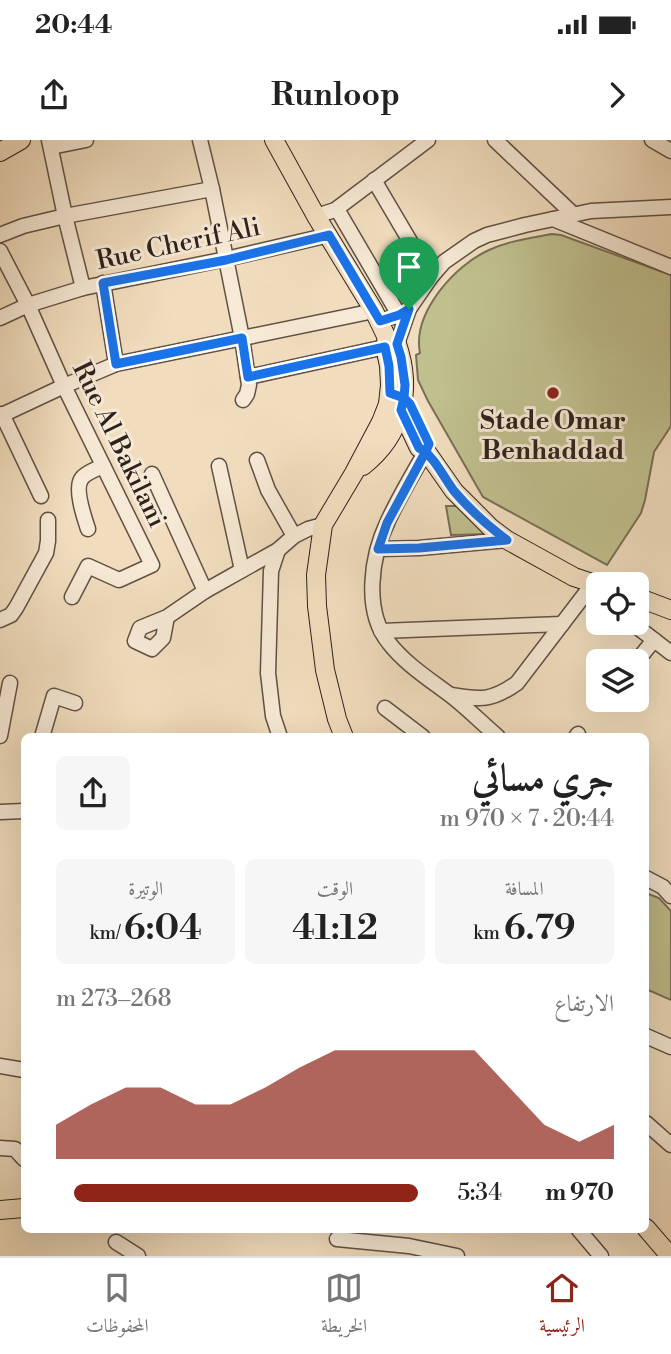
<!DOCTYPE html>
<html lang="ar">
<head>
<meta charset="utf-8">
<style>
	:root { --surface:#fff; --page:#f6f6f6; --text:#222; --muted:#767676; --line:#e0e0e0; --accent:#8f2418 }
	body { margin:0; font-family:"Libre Bodoni",Amiri,serif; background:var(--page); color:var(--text); direction:rtl; height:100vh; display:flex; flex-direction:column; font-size:26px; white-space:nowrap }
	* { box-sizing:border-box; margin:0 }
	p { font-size:23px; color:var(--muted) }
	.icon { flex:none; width:38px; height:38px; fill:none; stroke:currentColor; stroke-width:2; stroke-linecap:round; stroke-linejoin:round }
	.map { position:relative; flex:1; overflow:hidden; direction:ltr }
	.drawer { position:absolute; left:21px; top:593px; width:628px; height:500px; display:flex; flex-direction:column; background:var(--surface); border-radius:10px; box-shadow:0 7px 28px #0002; direction:rtl }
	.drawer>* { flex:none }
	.tools { position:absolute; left:586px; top:432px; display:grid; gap:14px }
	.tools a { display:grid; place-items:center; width:63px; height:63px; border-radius:10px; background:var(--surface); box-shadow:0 7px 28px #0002; font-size:35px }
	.pin { position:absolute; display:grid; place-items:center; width:60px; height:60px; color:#fff; margin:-72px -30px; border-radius:50% 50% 50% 0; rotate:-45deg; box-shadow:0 0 7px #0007 }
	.pin .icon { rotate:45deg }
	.round { display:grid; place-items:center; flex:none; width:74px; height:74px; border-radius:10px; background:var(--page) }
	.summary { display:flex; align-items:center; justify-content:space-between; height:119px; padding:0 35px }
	h1 { font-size:38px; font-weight:600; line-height:52px }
	.figures { display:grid; grid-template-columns:repeat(3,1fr); gap:10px; height:119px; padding:7px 35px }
	.figures div { display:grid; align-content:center; border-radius:10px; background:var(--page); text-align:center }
	.figures b { font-size:35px; font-weight:600 }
	.figures small { font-size:19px; font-weight:400 }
	.figures p { font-size:19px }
	.chart { height:196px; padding:14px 35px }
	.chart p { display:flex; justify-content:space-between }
	.chart svg { width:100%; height:126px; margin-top:7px; fill:var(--accent); opacity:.7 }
	ul { padding:0 35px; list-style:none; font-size:23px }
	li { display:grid; grid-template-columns:112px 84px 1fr; align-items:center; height:52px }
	li i { height:18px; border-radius:9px; background:var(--accent) }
	.status { display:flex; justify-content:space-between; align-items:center; height:49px; padding:0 35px; background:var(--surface); direction:ltr }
	.status svg { height:19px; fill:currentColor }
	header { display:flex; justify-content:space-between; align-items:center; height:91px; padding:0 35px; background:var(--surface); font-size:32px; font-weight:600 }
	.tabs { display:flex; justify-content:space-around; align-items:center; height:98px; border-top:2px solid var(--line); background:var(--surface); font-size:19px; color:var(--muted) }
	.tabs a { display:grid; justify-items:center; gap:4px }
	.tabs .selected { color:var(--accent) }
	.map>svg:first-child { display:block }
</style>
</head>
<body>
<div class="status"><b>20:44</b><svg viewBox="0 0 49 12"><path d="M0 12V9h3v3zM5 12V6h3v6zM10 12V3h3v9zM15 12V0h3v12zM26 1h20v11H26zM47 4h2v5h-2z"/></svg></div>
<header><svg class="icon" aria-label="forward" viewBox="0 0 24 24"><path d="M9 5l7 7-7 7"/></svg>Runloop<svg class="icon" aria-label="share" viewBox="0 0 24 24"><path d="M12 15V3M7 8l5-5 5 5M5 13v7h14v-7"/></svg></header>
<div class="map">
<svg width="671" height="1116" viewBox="0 0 671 1116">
	<rect width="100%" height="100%" fill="#f1ddbe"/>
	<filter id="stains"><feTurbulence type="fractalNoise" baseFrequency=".00286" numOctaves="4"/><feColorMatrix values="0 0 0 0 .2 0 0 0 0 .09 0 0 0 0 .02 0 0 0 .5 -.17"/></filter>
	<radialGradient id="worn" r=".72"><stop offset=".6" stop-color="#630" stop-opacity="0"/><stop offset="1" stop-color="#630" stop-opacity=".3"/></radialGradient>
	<g fill="#c0bf8e" stroke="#787056" stroke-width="2">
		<path d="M552,94L561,95L671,135V286L654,312L645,360L641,373L607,425L483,357L428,261L418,240L416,215L420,213C412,173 455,125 489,110C508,101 531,98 552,94Z"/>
		<polygon points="446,366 462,366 490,394 451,395"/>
		<polygon points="646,753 659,758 671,771 671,860 646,849"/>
	</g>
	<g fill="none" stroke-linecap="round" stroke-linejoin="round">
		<g stroke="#605145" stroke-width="17">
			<g id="minor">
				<polyline points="49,0 65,76 83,148"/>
				<polyline points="200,0 212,49 242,198 249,245 247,254 243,260"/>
				<polyline points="495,0 573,74"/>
				<polyline points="652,0 671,11"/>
				<polyline points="51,7 86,0"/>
				<polyline points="374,40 431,137"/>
				<polyline points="337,69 399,175"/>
				<polyline points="316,76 335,70 428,0"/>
				<polyline points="553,79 671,127"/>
				<polyline points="0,95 23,86 65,76 212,49"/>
				<polyline points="0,111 28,165 64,246 152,425 119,440 88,426 72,457"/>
				<polyline points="103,143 116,224"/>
				<polyline points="409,169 431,137 444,122 474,101 487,95 525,85 591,71 671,67"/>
				<polyline points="0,178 28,165 83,148 226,119 329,95"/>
				<polyline points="380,181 399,175 409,169 397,204"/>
				<polyline points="248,237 385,207"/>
				<polyline points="2,274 41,356"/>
				<polyline points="0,276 64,246 116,224 374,171"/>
				<path d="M426,311C413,334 399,357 388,381C371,416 363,471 389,503C406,525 432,541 454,558C469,570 483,584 498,597"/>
				<polyline points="257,320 268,350 294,396"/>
				<polyline points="219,326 242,430"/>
				<polyline points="152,334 205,451"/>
				<path d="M88,389C84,377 74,347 82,338C87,332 97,329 103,326"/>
				<polyline points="378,409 419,408 507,400"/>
				<polyline points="278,410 271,431 268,533 273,576 280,597"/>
				<polyline points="167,477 163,498 152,509 135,501 140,488 167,477 205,451 278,410 294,396 308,389 323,385"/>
				<polyline points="0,480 11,475 16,468 46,413 48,401 48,380"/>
				<polyline points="632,483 671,513"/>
				<polyline points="381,491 562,484"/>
				<polyline points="636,522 654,500"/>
				<path d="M451,555C481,560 492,561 517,543L588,450"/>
				<polyline points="385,568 423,597"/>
				<polyline points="0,596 10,543"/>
				<polyline points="42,597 54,556 75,563"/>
				<polyline points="576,597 578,594"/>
				<polyline points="0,672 24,671"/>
				<polyline points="646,738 663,747 671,756"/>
				<polyline points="646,896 671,907"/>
				<polyline points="0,926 24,930"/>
				<polyline points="646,983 671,1005"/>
				<polyline points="0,1008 15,1009 24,1019"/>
				<polyline points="579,1090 601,1116"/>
				<polyline points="337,1099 409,1106 457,1116"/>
				<polyline points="116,1102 138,1116"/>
			</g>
		</g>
		<g stroke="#2f221d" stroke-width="20">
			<g id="major">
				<polyline points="274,0 316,76 374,171 387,198"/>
				<polyline points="0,12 21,0"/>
				<polyline points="388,264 401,270 419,308 426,311 454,351 491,388 507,400 574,437 598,445"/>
				<path d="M363,326C402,295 413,251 397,204L387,198"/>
				<polyline points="637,457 671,470"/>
				<polyline points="344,597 337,579 325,530 317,466 316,435 323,385 354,333 381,282 388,264 390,245 389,226 385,207 387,198"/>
				<polyline points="0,1070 24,1068"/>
				<polyline points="646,1088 670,1116"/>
			</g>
		</g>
		<use href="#minor" stroke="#f6e9d5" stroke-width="14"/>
		<use href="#major" stroke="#f1ddbe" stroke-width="18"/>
	</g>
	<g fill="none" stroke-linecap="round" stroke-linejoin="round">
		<g stroke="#fff" stroke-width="14">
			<path id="route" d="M409,169L399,175L380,181L329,95L226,120L103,143L116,224L242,198L248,237L385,207L389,226L390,253L404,258L410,264L429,304L426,311L387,383L378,409L419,408L507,400C488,386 470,370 454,351C444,338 433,314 419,308L401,270L404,258L405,245L401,217L397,204L409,169"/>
		</g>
		<use href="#route" stroke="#1a73e8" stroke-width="9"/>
	</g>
	<circle fill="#8f2418" stroke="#f6e9d5" stroke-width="2.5" cx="553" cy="253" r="7"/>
	<g text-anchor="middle" stroke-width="6" stroke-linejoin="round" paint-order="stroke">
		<g font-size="26" fill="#2f221d" stroke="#f6e9d5">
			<text transform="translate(178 103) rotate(-12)" y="9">Rue Cherif Ali</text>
			<text transform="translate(120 304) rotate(64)" y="9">Rue Al Bakilani</text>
		</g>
		<g font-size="26" font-weight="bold" fill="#2f221d" stroke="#f6e9d5">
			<text x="553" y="289">Stade Omar<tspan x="553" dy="30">Benhaddad</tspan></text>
		</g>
	</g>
	<rect width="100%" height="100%" filter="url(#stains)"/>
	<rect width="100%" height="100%" fill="url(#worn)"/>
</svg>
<div class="tools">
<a><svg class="icon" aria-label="locate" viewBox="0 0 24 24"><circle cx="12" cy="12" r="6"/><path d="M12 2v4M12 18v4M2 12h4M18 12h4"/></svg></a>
<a><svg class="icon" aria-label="layers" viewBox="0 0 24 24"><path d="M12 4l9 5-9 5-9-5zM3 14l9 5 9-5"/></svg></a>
</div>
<div class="pin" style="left:409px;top:169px;background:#1e9e55"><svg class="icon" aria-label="arrive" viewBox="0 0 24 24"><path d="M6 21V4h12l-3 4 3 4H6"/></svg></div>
<section class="drawer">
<div class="summary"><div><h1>جري مسائي</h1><p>20:44 · 7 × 970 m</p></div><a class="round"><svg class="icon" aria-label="share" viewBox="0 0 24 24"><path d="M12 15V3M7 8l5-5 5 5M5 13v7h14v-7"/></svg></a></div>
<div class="figures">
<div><p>المسافة</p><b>6.79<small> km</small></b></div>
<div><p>الوقت</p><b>41:12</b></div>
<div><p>الوتيرة</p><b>6:04<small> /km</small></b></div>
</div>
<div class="chart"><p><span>الارتفاع</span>268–273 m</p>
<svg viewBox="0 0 160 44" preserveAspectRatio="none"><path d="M0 44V32L10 25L20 19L30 19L40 25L50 25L60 19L70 12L80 6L90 6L100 6L110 6L120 6L130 19L140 32L150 38L160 32V44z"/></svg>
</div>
<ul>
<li><b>970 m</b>5:34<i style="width:95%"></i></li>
</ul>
</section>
</div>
<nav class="tabs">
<a class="selected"><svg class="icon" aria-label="home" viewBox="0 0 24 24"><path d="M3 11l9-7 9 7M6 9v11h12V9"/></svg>الرئيسية</a>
<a><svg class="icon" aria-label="map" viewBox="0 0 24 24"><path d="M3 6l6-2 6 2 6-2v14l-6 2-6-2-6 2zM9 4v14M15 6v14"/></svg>الخريطة</a>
<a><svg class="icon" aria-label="saved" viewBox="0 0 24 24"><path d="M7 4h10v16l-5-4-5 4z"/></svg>المحفوظات</a>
</nav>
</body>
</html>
